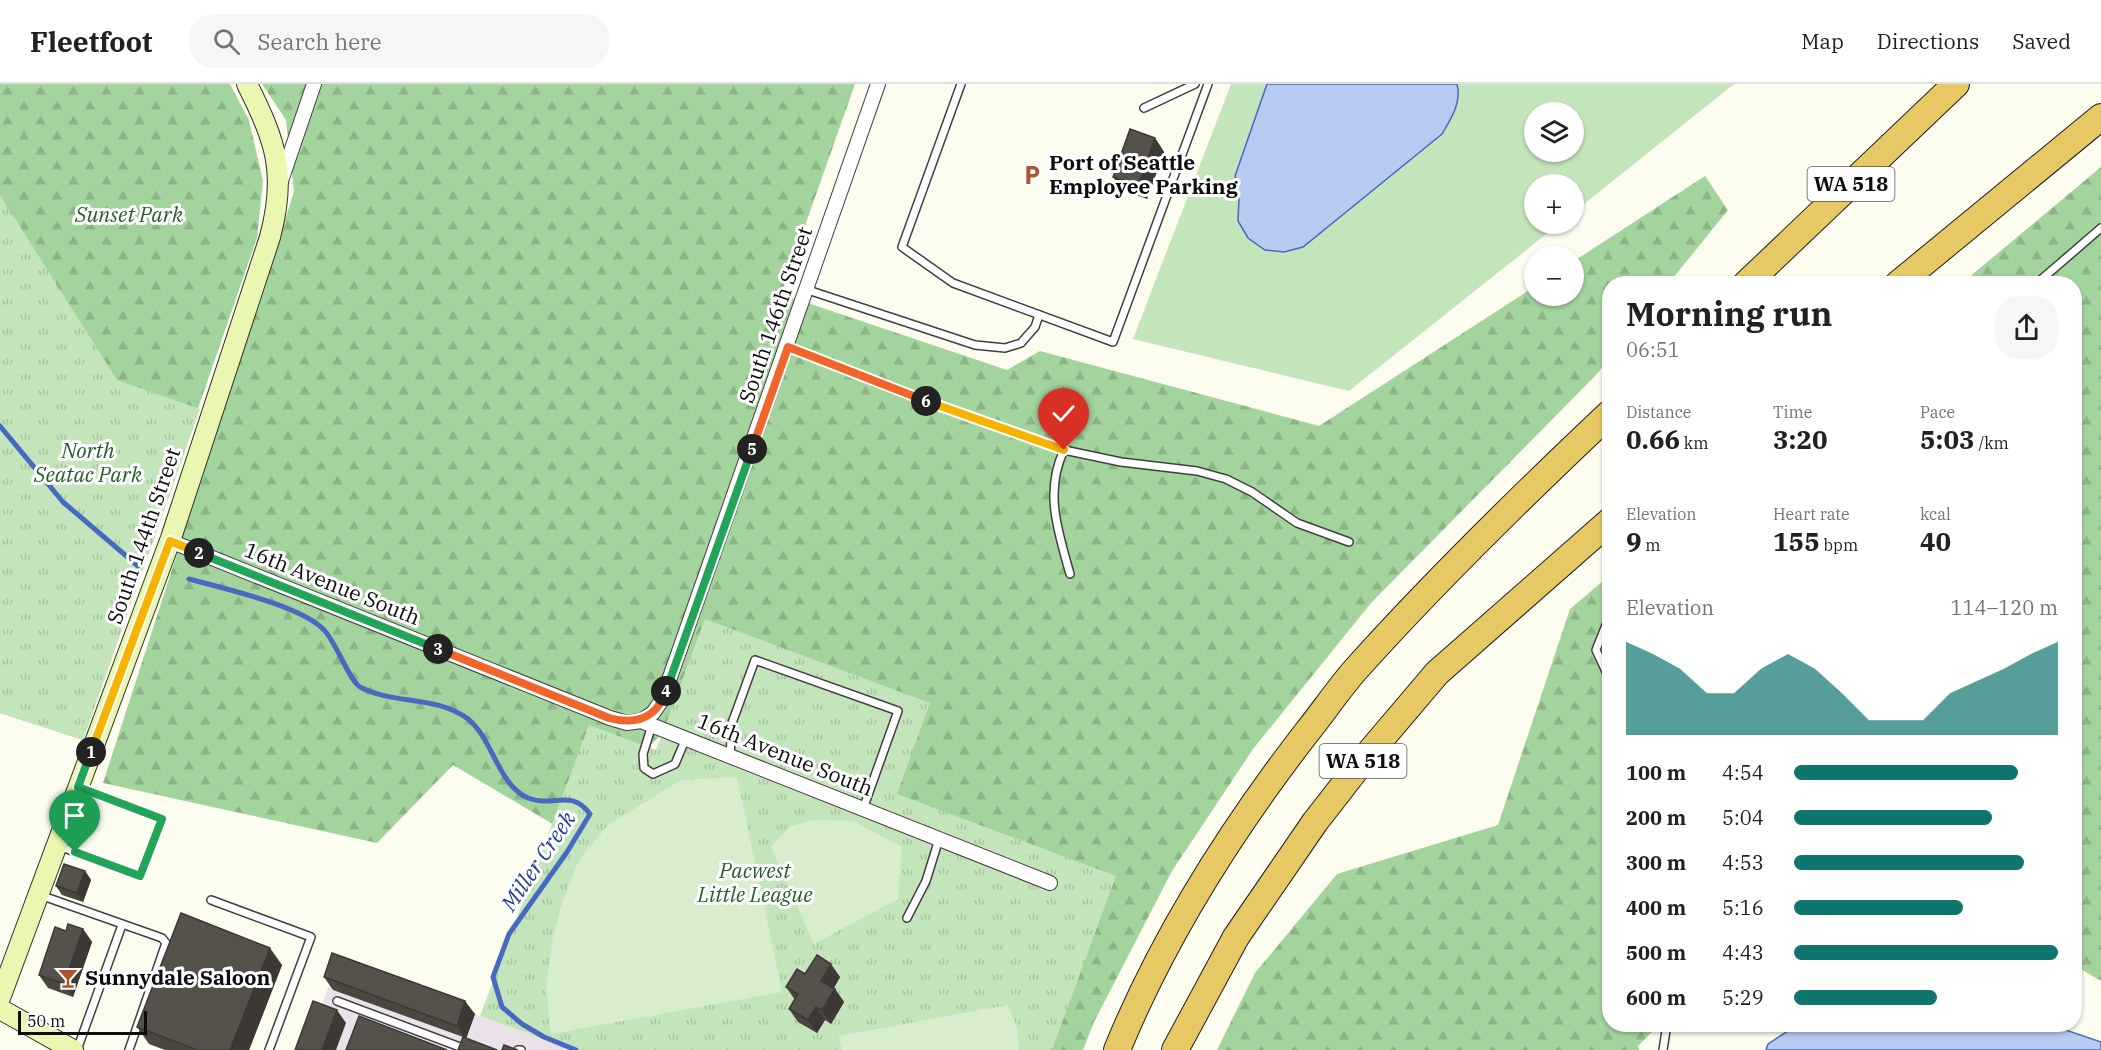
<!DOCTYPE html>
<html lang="en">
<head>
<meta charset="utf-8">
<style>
	:root { --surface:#fff; --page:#f6f6f6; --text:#202124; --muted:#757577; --line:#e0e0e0; --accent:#0f766e }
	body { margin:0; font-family:"IBM Plex Serif",serif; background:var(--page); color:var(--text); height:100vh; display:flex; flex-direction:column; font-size:22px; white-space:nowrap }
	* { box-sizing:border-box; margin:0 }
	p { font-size:20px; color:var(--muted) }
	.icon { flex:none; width:33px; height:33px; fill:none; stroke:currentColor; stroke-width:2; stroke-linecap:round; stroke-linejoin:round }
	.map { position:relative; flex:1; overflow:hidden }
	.sheet { position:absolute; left:1602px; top:192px; width:480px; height:756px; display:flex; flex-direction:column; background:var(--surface); border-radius:24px; box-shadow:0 2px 4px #0004 }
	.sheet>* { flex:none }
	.controls { position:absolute; left:1524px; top:18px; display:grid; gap:12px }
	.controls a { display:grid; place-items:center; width:60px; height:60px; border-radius:50%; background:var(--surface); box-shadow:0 2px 4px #0004; font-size:30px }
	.scale { position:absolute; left:18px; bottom:15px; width:129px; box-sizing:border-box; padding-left:6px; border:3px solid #0d0d0d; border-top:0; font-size:16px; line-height:21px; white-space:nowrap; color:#0d0d0d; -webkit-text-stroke:4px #fff; paint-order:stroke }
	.pin { position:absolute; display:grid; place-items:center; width:51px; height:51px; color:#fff; margin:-62px -26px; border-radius:50% 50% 50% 0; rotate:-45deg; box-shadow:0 0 6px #0007 }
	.pin .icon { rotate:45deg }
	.km { position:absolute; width:30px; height:30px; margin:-15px; border-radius:50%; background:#222; color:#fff; font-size:16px; line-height:30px; text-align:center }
	.round { display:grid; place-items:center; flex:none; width:63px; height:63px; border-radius:24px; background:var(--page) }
	.headline { display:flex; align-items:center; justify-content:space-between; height:102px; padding:0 24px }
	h1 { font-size:33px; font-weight:700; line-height:45px }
	.figures { display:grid; grid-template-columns:repeat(3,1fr); gap:9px; height:102px; padding:6px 24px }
	.figures div { display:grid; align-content:center }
	.figures b { font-size:26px; font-weight:700 }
	.figures small { font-size:16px; font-weight:400 }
	.figures p { font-size:16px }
	.chart { height:168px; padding:12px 24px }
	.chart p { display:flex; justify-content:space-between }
	.chart svg { width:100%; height:108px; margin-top:6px; fill:var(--accent); opacity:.7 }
	ul { padding:0 24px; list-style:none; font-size:20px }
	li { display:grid; grid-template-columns:96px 72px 1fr; align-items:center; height:45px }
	li i { height:15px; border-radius:8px; background:var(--accent) }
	header { display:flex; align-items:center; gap:36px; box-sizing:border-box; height:84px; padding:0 30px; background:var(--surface); border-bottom:2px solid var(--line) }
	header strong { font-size:28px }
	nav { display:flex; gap:33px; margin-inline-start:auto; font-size:21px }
	.search { width:420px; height:54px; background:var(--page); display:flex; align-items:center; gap:15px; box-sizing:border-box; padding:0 21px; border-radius:24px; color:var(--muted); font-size:22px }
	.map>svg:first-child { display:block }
</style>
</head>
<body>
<header>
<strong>Fleetfoot</strong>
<div class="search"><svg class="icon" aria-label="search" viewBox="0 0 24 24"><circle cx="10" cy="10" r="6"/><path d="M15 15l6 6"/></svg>Search here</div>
<nav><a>Map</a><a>Directions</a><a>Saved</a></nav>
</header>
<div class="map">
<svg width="2101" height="966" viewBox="0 0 2101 966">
	<defs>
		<pattern id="forest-firs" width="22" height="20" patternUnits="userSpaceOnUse" patternTransform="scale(1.5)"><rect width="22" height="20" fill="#a4d49d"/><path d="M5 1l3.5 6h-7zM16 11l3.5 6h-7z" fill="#8cb586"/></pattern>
		<pattern id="park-tufts" width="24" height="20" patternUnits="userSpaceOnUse" patternTransform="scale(1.5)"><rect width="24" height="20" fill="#c4e5bc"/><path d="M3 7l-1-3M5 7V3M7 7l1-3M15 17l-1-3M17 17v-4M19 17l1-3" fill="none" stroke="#a7c3a0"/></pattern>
	</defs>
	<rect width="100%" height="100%" fill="#fcfdef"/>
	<polygon fill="#ebe2e9" points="338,877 480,932 573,966 305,966"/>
	<path fill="#c4e5bc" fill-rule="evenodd" d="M1231,0H1267L1235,92L1239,115L1238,137L1284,168L1303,163L1442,50L1459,7L1457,0H1734L1574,128V100H1534V140H1559L1349,307L1133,255ZM1534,28H1574V68H1534Z"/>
	<g fill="url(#forest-firs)">
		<polygon points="0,0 230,0 249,36 263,97 257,154 83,656 0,629"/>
		<polygon points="262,0 855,0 781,210 1007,286 1040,267 1319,342 1534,203 1534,212 1574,212 1574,177 1705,92 1728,126 1669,199 1610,200 1609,275 1596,291 1371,519 1253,665 1172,787 1094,938 1083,966 1029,966 673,640 561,745 453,681 377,759 103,699 294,108 286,36"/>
		<polygon points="2101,83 2101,897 2074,881 2074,200 1961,200"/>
		<polygon points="1609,492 1610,940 1659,941 1638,962 1639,966 1217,966 1255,889 1337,790 1498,741 1570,525"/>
	</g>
	<g fill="url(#park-tufts)">
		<polygon points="0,111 117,296 200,325 83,656 0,629"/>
		<polygon points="705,535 930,619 897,710 1116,792 1052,966 573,966 480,932 589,641 656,666"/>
	</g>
	<g fill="#d8edcd">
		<polygon points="737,693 782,908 551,950 546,905 553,853 563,816 579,776 608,741 681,696"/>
		<polygon points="814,736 853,737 902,763 898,815 814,860 771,762 791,742"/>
		<polygon points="1007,921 1017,942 1019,966 842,966 839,952"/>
	</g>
	<g fill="#b9caf0" stroke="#476ac0" stroke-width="1.5">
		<path d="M1267,0H1457C1462,18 1451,35 1442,50L1303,163L1284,168L1265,166L1248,154L1238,137L1239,115L1235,92Z"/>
		<polygon points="1797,941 2051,941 2101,958 2101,966 1766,966 1768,960"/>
	</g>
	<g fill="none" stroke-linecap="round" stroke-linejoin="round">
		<g stroke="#476ac0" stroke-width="5">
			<polyline points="0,342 63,418 138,482"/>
			<path d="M189,495C222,504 302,522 324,546C336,558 349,596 360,603C394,621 436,611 468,635C493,655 498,701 528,714C553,724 571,704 590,730L567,768L509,850L493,893L502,923L522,940L544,953L576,966"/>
		</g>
		<g stroke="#404040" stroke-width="10">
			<g id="lane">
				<polyline points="961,0 902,163 953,199 1113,258 1208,0"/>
				<polyline points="1144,24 1195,0"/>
				<polyline points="2036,200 2101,144"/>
				<polyline points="808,206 975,261 1005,264 1021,259 1035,243 1039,231"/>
				<polyline points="788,263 906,310 1064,366 1121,378 1197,387 1226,395 1252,408 1297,439 1349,458"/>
				<path d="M1064,366C1044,408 1058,447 1070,490"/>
				<polyline points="1610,531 1596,566 1610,596"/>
				<polyline points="652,641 643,670 644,684 653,690 675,680 686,654"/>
				<polyline points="730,672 732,639 755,576 898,627 863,725"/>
				<polyline points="59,762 140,792 162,735 80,704"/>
				<polyline points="40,811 162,854 166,859 129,966"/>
				<polyline points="211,816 311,853 269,966"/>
				<polyline points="907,834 926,797 939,755"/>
				<polyline points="337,917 468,966"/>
				<polyline points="77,966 122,841"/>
				<polyline points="518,966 521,966"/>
				<polyline points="1663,966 1667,940"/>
			</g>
		</g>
		<g stroke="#404040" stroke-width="16">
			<g id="street">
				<polyline points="281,97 314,0"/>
				<polyline points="170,457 610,634 627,639 641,637 1050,799"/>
				<polyline points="641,637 653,629 662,616 878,0"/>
			</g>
		</g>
		<g stroke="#2f2f2f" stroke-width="22">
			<g id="secondary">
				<path d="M0,914L171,454L270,153C287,89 276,58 247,0"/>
				<polyline points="0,925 73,966"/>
			</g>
		</g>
		<g stroke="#1e1e1e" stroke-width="28">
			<g id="highway">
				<polyline points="1746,200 1956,0"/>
				<polyline points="1898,200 2101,33"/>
				<path d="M1117,966C1164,851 1231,746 1307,648C1324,627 1339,604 1357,584C1437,495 1523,411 1610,329"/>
				<polyline points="1175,966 1236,853 1315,738 1364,675 1437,589 1610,437"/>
			</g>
		</g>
		<use href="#lane" stroke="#fff" stroke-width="7"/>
		<use href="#street" stroke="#fff" stroke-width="14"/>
		<use href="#secondary" stroke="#e9f7b1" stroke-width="20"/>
		<use href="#highway" stroke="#e6c865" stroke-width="26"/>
	</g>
	<g fill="#494740">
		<polygon points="1155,54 1164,68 1147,115 1122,106 1113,93"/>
		<polygon points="85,787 91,796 83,818 62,811 56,802"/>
		<polygon points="83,845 92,858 73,913 48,904 39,891 66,847"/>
		<polygon points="282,881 249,966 165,966 149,960 137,943"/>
		<polygon points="805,890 840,893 834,904 844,918 831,940 825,936 817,949 798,938 789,925 795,916 786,903"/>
		<polygon points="324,893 475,930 466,954 333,906"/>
	</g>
	<g fill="#3c3934">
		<polygon points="1155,54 1164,68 1147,115 1138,102"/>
		<polygon points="85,787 91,796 83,818 77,809"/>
		<polygon points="83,845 92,858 73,913 64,900"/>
		<polygon points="270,864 282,881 249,966 230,966"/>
		<polygon points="831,880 840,893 830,910 821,897"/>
		<polygon points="835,905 844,918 831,940 822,926"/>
		<polygon points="465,917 475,930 466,955 457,942"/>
		<polygon points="816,923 825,936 817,949 808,936"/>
		<polygon points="337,926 346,939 336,966 322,966"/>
	</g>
	<g fill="#55524b" stroke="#3c3934" stroke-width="1.5">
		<polygon points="1130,45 1155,54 1138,102 1113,93"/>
		<polygon points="64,780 85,787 77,809 56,802"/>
		<polygon points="181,829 270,864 230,966 197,966 137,943"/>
		<polygon points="68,840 83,845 64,900 39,891 55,843 66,847"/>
		<polygon points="332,869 465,917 457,942 324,893"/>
		<polygon points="817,871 831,880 821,897 835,905 822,926 816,923 808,936 789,925 798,910 786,903 797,885 805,890"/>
		<polygon points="313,917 337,926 322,966 295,966"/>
		<polygon points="359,932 447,966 346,966"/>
		<polygon points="463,953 497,966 458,966"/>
		<polygon points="504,961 518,966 502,966"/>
	</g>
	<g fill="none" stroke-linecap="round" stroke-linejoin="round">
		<g stroke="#fff" stroke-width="12">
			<polyline id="split-1" points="75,768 140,792 162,735 78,703 91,668"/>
		</g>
		<g stroke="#fff" stroke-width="12">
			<polyline id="split-2" points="91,668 170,457 199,469"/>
		</g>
		<g stroke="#fff" stroke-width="12">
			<polyline id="split-3" points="199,469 438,565"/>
		</g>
		<g stroke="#fff" stroke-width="12">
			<path id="split-4" d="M438,565L609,634C636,641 656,635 666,607"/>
		</g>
		<g stroke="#fff" stroke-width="12">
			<polyline id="split-5" points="666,607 752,365"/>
		</g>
		<g stroke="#fff" stroke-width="12">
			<polyline id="split-6" points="752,365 788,263 926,317"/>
		</g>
		<g stroke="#fff" stroke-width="12">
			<polyline id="split-7" points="926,317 1064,366"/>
		</g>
		<use href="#split-1" stroke="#22a559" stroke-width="8"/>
		<use href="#split-2" stroke="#f5b400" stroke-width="8"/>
		<use href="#split-3" stroke="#22a559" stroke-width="8"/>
		<use href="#split-4" stroke="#f0652b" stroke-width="8"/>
		<use href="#split-5" stroke="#22a559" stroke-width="8"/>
		<use href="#split-6" stroke="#f0652b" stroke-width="8"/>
		<use href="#split-7" stroke="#f5b400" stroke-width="8"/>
	</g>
	<defs>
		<g id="parking-bare" transform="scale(1.62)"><path d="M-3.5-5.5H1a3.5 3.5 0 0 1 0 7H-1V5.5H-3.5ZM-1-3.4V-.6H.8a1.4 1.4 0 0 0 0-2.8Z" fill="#af5433" stroke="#fff" stroke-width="2.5" paint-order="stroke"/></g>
		<g id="bar-bare" transform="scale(1.62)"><path d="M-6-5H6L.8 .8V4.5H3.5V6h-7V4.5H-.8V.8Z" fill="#af5433" stroke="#fff" stroke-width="2.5" paint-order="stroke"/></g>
	</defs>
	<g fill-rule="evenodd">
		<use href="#parking-bare" x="1032" y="91"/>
		<use href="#bar-bare" x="68" y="894"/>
	</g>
	<g text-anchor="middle" stroke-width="6" stroke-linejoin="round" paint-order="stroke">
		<g fill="#fff" stroke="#565656" stroke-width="1.5">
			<rect x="1807.5" y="83" width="87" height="34" rx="4.5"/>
			<rect x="1319.5" y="660" width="87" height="34" rx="4.5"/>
		</g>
		<g font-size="20" font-weight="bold" fill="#0d0d0d">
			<text x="1851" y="107">WA 518</text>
			<text x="1363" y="684">WA 518</text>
		</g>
		<g font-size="21" font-weight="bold" fill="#0d0d0d" stroke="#fff" text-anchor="start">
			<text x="1049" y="86">Port of Seattle<tspan x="1049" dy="24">Employee Parking</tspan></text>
			<text x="85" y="901">Sunnydale Saloon</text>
		</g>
		<g font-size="21" font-style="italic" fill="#245e2a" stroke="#fff">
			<text x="129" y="138">Sunset Park</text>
			<text x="88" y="374">North<tspan x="88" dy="24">Seatac Park</tspan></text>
			<text x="755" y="794">Pacwest<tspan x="755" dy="24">Little League</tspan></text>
		</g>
		<g font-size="21" fill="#0d0d0d" stroke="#fff">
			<text transform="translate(776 231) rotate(-71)" y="7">South 146th Street</text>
			<text transform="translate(144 452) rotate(-71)" y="7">South 144th Street</text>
			<text transform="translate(332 500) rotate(22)" y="7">16th Avenue South</text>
			<text transform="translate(785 671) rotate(22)" y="7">16th Avenue South</text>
		</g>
		<g font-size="22" font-style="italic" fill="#233f93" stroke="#fff">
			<text transform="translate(538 777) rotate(-56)" y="8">Miller Creek</text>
		</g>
	</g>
</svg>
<div class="controls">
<a><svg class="icon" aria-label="layers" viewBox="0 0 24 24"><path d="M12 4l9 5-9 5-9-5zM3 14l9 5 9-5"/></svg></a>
<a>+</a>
<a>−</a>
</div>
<div class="scale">50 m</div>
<div class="pin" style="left:75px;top:768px;background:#1e9e55"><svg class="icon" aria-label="arrive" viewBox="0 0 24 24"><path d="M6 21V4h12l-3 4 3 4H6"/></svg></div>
<div class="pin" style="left:1064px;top:366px;background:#d93025"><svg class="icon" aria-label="check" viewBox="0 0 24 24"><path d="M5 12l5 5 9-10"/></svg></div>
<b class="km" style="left:91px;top:668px">1</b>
<b class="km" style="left:199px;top:469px">2</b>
<b class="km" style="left:438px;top:565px">3</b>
<b class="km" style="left:666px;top:607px">4</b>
<b class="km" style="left:752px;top:365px">5</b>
<b class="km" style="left:926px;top:317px">6</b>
<section class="sheet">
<div class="headline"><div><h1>Morning run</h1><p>06:51</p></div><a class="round"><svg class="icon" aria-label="share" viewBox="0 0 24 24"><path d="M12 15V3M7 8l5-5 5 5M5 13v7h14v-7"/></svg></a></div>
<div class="figures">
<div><p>Distance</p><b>0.66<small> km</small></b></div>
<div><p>Time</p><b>3:20</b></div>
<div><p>Pace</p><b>5:03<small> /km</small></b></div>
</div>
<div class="figures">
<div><p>Elevation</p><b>9<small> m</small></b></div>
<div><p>Heart rate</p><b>155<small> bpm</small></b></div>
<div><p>kcal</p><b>40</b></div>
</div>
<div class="chart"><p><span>Elevation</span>114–120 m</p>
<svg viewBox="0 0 160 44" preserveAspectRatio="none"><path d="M0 44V6L10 11L20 17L30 27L40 27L50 17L60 11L70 17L80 27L90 38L100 38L110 38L120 27L130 22L140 17L150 11L160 6V44z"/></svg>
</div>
<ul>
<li><b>100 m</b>4:54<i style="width:85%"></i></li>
<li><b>200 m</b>5:04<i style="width:75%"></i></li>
<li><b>300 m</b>4:53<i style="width:87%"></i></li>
<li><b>400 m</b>5:16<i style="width:64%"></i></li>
<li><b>500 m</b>4:43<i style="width:100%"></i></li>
<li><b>600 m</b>5:29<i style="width:54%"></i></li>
</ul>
</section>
</div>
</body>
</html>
